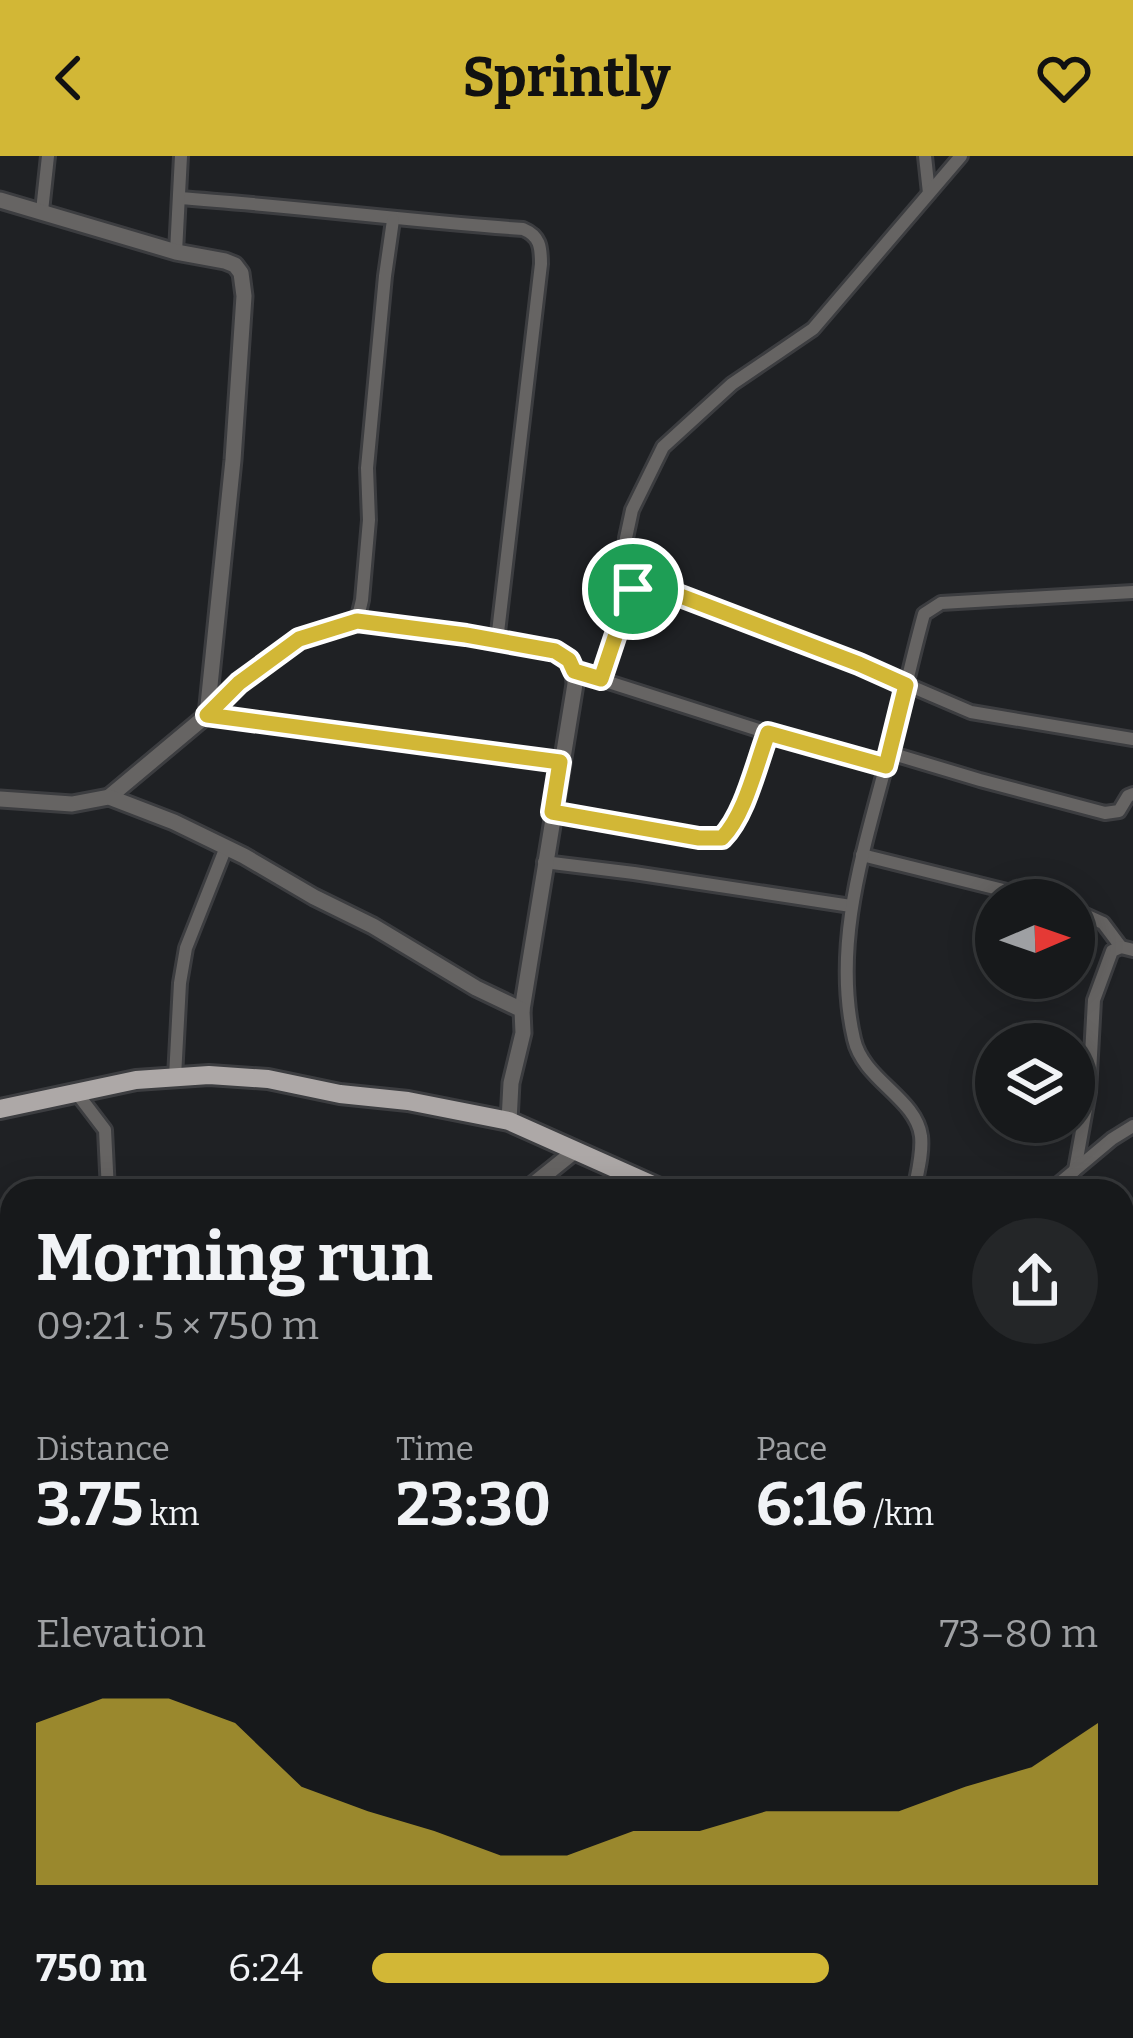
<!DOCTYPE html>
<html lang="en">
<head>
<meta charset="utf-8">
<style>
	:root { --surface:#17191b; --page:#242628; --text:#f1f3f6; --muted:#9ea0a3; --line:#36383a; --accent:#d2b736 }
	body { margin:0; font-family:Bitter,serif; background:var(--page); color:var(--text); height:100vh; display:flex; flex-direction:column; font-size:45px; white-space:nowrap }
	* { box-sizing:border-box; margin:0 }
	p { font-size:39px; color:var(--muted) }
	.icon { flex:none; width:66px; height:66px; fill:none; stroke:currentColor; stroke-width:2; stroke-linecap:round; stroke-linejoin:round }
	.map { position:relative; flex:1; overflow:hidden }
	.details { position:absolute; left:0px; top:1023px; width:1134px; height:861px; display:flex; flex-direction:column; background:var(--surface); border-radius:36px 36px 0 0; box-shadow:0 6px 30px #0003,0 0 0 3px var(--line) }
	.details>* { flex:none }
	.needle { width:78px; rotate:88deg }
	.controls { position:absolute; left:975px; top:723px; display:grid; gap:24px }
	.controls a { display:grid; place-items:center; width:120px; height:120px; border-radius:50%; background:var(--surface); box-shadow:0 6px 30px #0003,0 0 0 3px var(--line); font-size:60px }
	.pin { position:absolute; display:grid; place-items:center; width:102px; height:102px; color:#fff; margin:-51px; border:6px solid #fff; border-radius:50%; box-shadow:0 3px 12px #0007 }
	.round { display:grid; place-items:center; flex:none; width:126px; height:126px; border-radius:63px; background:var(--page) }
	.summary { display:flex; align-items:center; justify-content:space-between; height:204px; padding:0 36px }
	h1 { font-size:66px; font-weight:700; line-height:90px }
	.metrics { display:grid; grid-template-columns:repeat(3,1fr); gap:18px; height:204px; padding:12px 36px }
	.metrics div { display:grid; align-content:center }
	.metrics b { font-size:60px; font-weight:700 }
	.metrics small { font-size:33px; font-weight:400 }
	.metrics p { font-size:33px }
	.chart { height:336px; padding:24px 36px }
	.chart p { display:flex; justify-content:space-between }
	.chart svg { width:100%; height:216px; margin-top:12px; fill:var(--accent); opacity:.7 }
	ul { padding:0 36px; list-style:none; font-size:39px }
	li { display:grid; grid-template-columns:192px 144px 1fr; align-items:center; height:90px }
	li i { height:30px; border-radius:15px; background:var(--accent) }
	header { display:flex; justify-content:space-between; align-items:center; height:156px; padding:0 36px; background:var(--accent); color:#111; font-size:54px; font-weight:700 }
	.map>svg:first-child { display:block }
</style>
</head>
<body>
<header><svg class="icon" aria-label="back" viewBox="0 0 24 24"><path d="M15 5l-7 7 7 7"/></svg>Sprintly<svg class="icon" aria-label="heart" viewBox="0 0 24 24"><path d="M12 20l-8-8c-3-5 5-10 8-4 3-6 11-1 8 4z"/></svg></header>
<div class="map">
<svg width="1133" height="1882" viewBox="0 0 1133 1882">
	<rect width="100%" height="100%" fill="#1f2124"/>
	<g fill="none" stroke-linecap="round" stroke-linejoin="round">
		<g stroke="#3c3d40" stroke-width="18">
			<g id="minor">
				<polyline points="925,0 929,37"/>
				<path d="M179,42C294,50 408,65 523,73C540,80 541,91 541,108L497,485"/>
				<polyline points="42,55 48,0"/>
				<polyline points="176,96 181,0"/>
				<polyline points="633,433 630,432 626,408 626,382 632,354 663,291 732,228 813,173 961,0"/>
				<polyline points="357,465 362,444 369,364 367,312 385,120 393,64"/>
				<polyline points="574,515 768,577 886,610"/>
				<polyline points="601,523 633,433 640,430 650,430 859,508 971,556 1133,583"/>
				<polyline points="207,559 560,606"/>
				<polyline points="890,597 980,624 1105,657 1119,655 1128,640 1133,638"/>
				<path d="M552,655L699,682H722C745,659 756,609 768,577"/>
				<polyline points="862,699 1043,744"/>
				<polyline points="544,706 634,717 851,750"/>
				<polyline points="1074,754 1103,767 1121,791"/>
				<polyline points="175,921 180,827 186,792 226,691"/>
				<polyline points="76,936 105,974 108,1035"/>
				<polyline points="1075,1014 1089,936 1094,844 1112,795 1121,791 1133,794"/>
				<path d="M914,1035C917,1018 923,998 921,980C916,942 863,924 854,883C832,788 864,693 888,601C901,554 911,505 924,458L941,447L1133,436"/>
				<polyline points="1050,1035 1112,983 1133,970"/>
				<polyline points="0,1074 12,1078"/>
				<polyline points="0,1247 12,1245"/>
				<path d="M1122,1269C1132,1280 1133,1289 1133,1304"/>
				<polyline points="0,1324 12,1320"/>
				<polyline points="1122,1352 1127,1327 1133,1324"/>
				<polyline points="0,1686 8,1599 6,1527 2,1470"/>
				<polyline points="1122,1703 1133,1695"/>
				<polyline points="0,1736 1,1759 12,1809"/>
				<polyline points="44,1872 50,1882"/>
				<polyline points="599,1882 608,1872"/>
				<polyline points="741,1882 743,1872"/>
				<polyline points="1047,1882 1050,1872"/>
			</g>
		</g>
		<g stroke="#3c3d40" stroke-width="21">
			<g id="tertiary">
				<polyline points="0,44 176,96 225,105 235,109 241,117 244,140 233,304 207,559"/>
				<polyline points="109,641 207,559 239,527 299,483 357,465 466,479 555,495 569,504 574,515 575,528 522,854"/>
				<polyline points="0,643 72,648 109,641 174,666 244,700 314,741 373,770 476,832 522,854 523,877 511,927 509,965"/>
				<polyline points="525,1035 576,994"/>
				<polyline points="0,1470 12,1465"/>
			</g>
		</g>
		<g stroke="#3c3d40" stroke-width="24">
			<g id="primary">
				<polyline points="0,953 136,924 209,919 268,923 340,938 408,945 509,965 666,1035"/>
				<polyline points="1122,1099 1133,1099"/>
			</g>
		</g>
		<use href="#minor" stroke="#666463" stroke-width="12"/>
		<use href="#tertiary" stroke="#666463" stroke-width="15"/>
		<use href="#primary" stroke="#ada8a7" stroke-width="18"/>
	</g>
	<g fill="none" stroke-linecap="round" stroke-linejoin="round">
		<g stroke="#fff" stroke-width="24">
			<path id="route" d="M640,430L670,436L859,508L906,529L886,610L768,577C756,609 745,659 722,682H699L552,656L560,606L207,559L239,527L299,483L357,465L466,479L555,495L569,504L574,515L601,523L628,442L633,433Z"/>
		</g>
		<use href="#route" stroke="#d2b736" stroke-width="15"/>
	</g>
</svg>
<div class="controls">
<a><svg class="needle" viewBox="-14 -14 28 28"><path d="M0-13l5 13h-10z" fill="#e53935"/><path d="M0 13l5-13h-10z" fill="#9ea0a3"/></svg></a>
<a><svg class="icon" aria-label="layers" viewBox="0 0 24 24"><path d="M12 4l9 5-9 5-9-5zM3 14l9 5 9-5"/></svg></a>
</div>
<div class="pin" style="left:633px;top:433px;background:#1e9e55"><svg class="icon" aria-label="arrive" viewBox="0 0 24 24"><path d="M6 21V4h12l-3 4 3 4H6"/></svg></div>
<section class="details">
<div class="summary"><div><h1>Morning run</h1><p>09:21 · 5 × 750 m</p></div><a class="round"><svg class="icon" aria-label="share" viewBox="0 0 24 24"><path d="M12 15V3M7 8l5-5 5 5M5 13v7h14v-7"/></svg></a></div>
<div class="metrics">
<div><p>Distance</p><b>3.75<small> km</small></b></div>
<div><p>Time</p><b>23:30</b></div>
<div><p>Pace</p><b>6:16<small> /km</small></b></div>
</div>
<div class="chart"><p><span>Elevation</span>73–80 m</p>
<svg viewBox="0 0 160 44" preserveAspectRatio="none"><path d="M0 44V11L10 6L20 6L30 11L40 24L50 29L60 33L70 38L80 38L90 33L100 33L110 29L120 29L130 29L140 24L150 20L160 11V44z"/></svg>
</div>
<ul>
<li><b>750 m</b>6:24<i style="width:63%"></i></li>
</ul>
</section>
</div>
</body>
</html>
